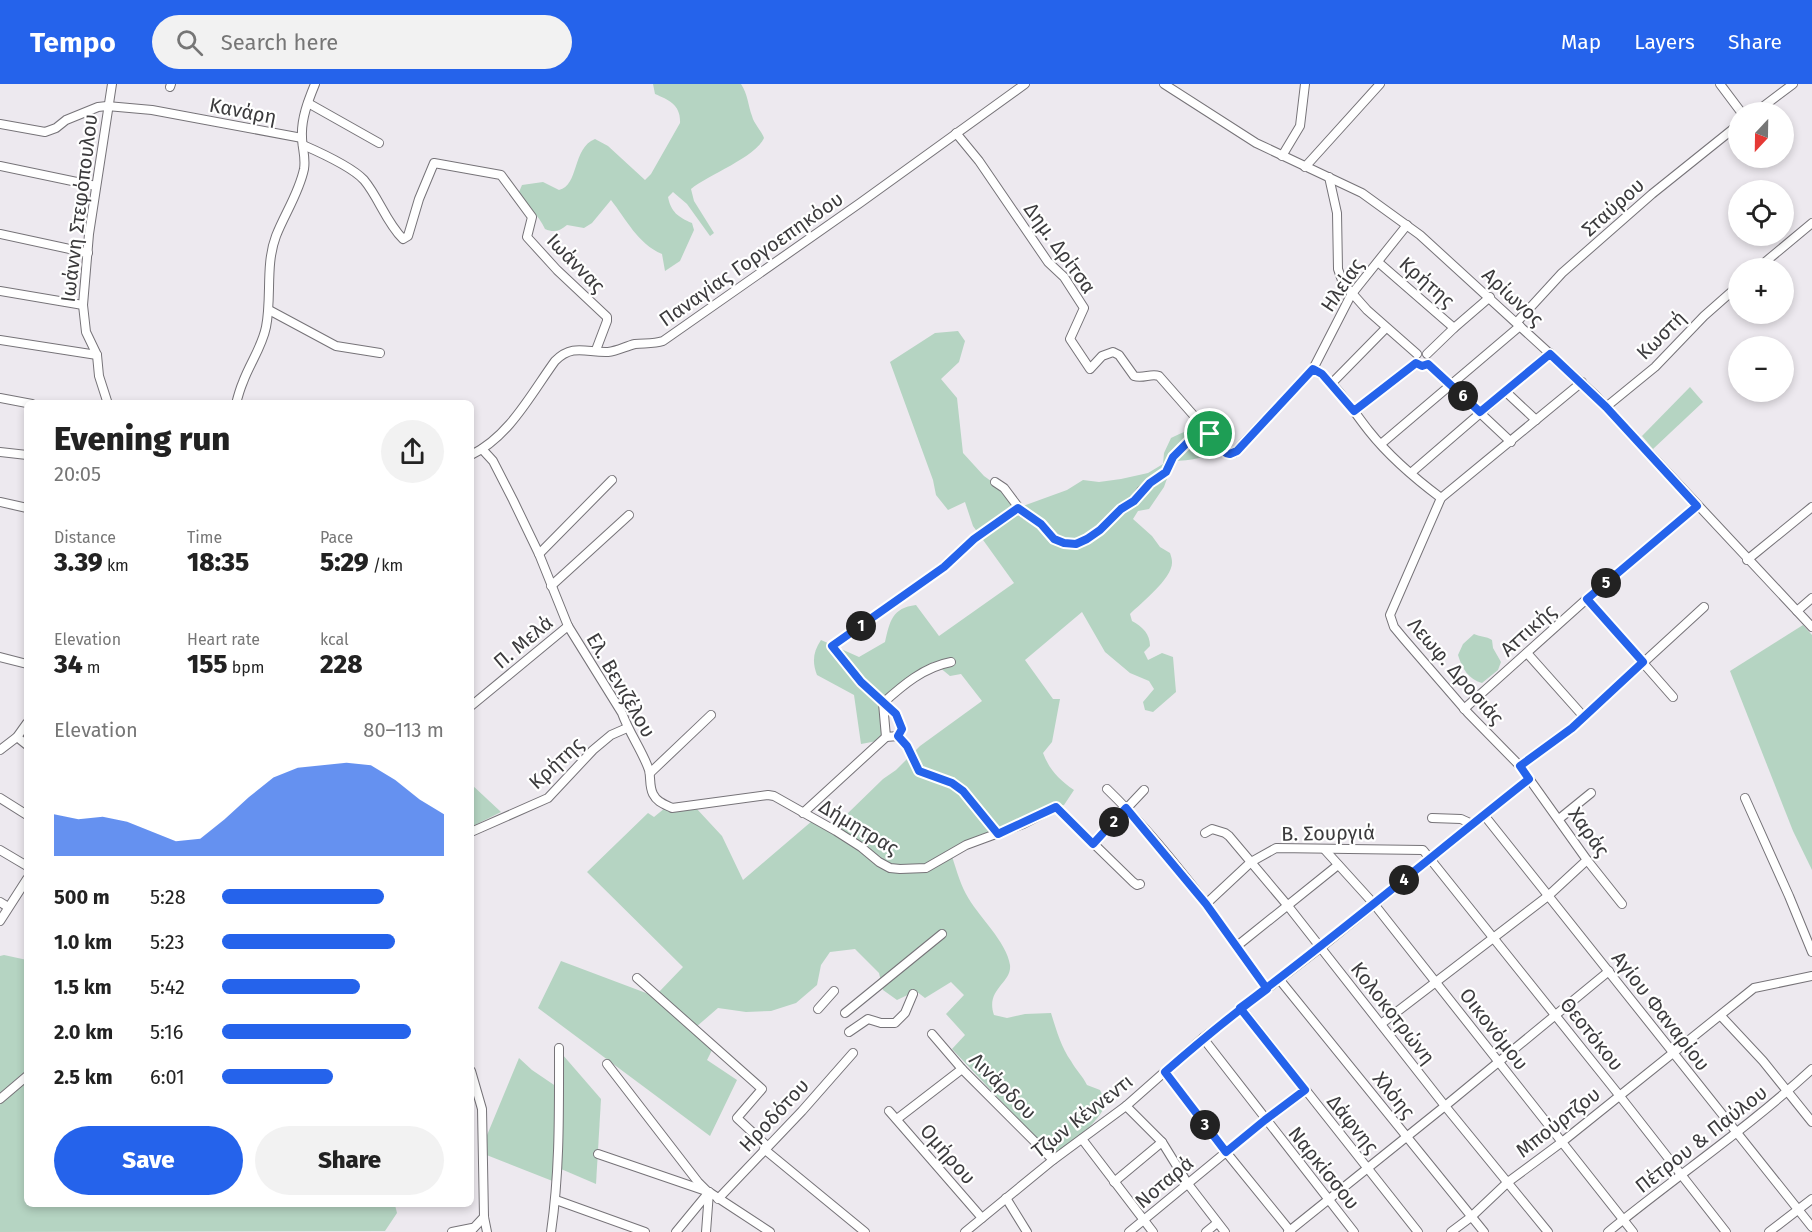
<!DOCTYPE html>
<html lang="en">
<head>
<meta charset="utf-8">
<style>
	:root { --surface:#fff; --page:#f2f2f2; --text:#222; --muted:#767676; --accent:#2563eb }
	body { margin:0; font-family:"Fira Sans",sans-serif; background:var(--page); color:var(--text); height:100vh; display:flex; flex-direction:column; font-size:22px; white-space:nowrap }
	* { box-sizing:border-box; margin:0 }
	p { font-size:20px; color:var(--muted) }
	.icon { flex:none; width:33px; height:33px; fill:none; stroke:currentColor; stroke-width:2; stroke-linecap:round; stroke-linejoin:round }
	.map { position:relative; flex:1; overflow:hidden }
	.side { position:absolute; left:24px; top:316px; width:450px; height:807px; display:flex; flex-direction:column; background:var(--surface); border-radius:9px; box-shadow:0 3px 9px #0003 }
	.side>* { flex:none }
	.needle { width:39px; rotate:202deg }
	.controls { position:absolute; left:1728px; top:18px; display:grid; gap:12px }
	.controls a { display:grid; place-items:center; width:66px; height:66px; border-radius:50%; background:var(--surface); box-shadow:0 3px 9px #0003; font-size:30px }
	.pin { position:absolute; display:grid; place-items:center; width:51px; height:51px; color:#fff; margin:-26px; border:3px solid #fff; border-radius:50%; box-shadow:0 2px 6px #0007 }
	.km { position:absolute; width:30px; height:30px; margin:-15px; border-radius:50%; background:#222; color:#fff; font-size:16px; line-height:30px; text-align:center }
	.round { display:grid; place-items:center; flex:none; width:63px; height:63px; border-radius:32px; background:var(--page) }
	.overview { display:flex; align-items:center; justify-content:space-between; height:102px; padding:0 30px }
	h1 { font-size:33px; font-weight:800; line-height:45px }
	.metrics { display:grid; grid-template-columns:repeat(3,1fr); gap:9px; height:102px; padding:6px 30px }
	.metrics div { display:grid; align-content:center }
	.metrics b { font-size:26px; font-weight:800 }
	.metrics small { font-size:16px; font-weight:400 }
	.metrics p { font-size:16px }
	.chart { height:168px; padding:12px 30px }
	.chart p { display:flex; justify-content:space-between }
	.chart svg { width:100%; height:108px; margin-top:6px; fill:var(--accent); opacity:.7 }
	.button { display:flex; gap:12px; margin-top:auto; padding:12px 30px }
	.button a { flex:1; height:69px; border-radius:36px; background:var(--accent); color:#fff; font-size:24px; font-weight:800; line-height:69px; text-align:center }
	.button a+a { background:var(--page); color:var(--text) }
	ul { padding:0 30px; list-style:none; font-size:20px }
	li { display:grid; grid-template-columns:96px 72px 1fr; align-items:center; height:45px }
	li i { height:15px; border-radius:8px; background:var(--accent) }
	header { display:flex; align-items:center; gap:36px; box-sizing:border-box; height:84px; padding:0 30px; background:var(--accent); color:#fff }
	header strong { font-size:28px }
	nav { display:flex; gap:33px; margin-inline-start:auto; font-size:21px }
	.search { width:420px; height:54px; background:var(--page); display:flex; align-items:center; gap:15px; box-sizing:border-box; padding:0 21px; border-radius:33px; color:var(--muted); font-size:22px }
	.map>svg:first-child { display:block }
</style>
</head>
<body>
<header>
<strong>Tempo</strong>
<div class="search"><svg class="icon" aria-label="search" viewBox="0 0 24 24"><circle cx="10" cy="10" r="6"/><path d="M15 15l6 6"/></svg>Search here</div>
<nav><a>Map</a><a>Layers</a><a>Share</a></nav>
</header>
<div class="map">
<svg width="1812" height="1148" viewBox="0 0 1812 1148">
	<rect width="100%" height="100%" fill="#ede9ef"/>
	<g fill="#b5d4c2">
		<path d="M653,0H741C748,11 748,21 752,32C754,40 761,46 764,54C756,73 708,91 691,105L694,117L714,149L710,152L687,120L673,108L668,113C671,128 678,133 692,139L694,146L680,177L665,187L662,170C638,160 626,135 611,116L592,139L584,144L567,141C560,147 554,149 545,145C539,131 526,122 519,108L522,101L543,98L559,106C579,102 572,64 595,55L608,62L645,96L651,90L680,39C681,21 669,16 655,10Z"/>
		<path d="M958,247L965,257L959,278L941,295L957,314L963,369L984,392L1002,405L1014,422H1023L1067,406L1083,396L1099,398L1121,395L1148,389L1163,380L1164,369L1171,354C1187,346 1209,336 1222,354C1217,374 1193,376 1176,377L1170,386L1164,403L1149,425L1138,427L1133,435L1152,452L1160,463L1170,469C1171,472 1172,475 1172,478C1173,494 1141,519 1130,530L1132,537C1143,543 1150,550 1150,562L1144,568L1148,576L1162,569L1173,573L1176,608L1153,628L1145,626L1143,618L1154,605L1149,597L1130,589L1105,568L1082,528L1025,576L1053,615H1060L1052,658L1043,669C1049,685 1059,696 1074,706L1064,721L950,766C955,781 959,797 966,810C977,831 1007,858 1010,881C1012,899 985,905 994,931L1007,934L1025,930L1051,929C1056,945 1061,963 1071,977C1076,986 1082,991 1087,1001L1100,1006L1106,1019C1100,1038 1070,1061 1053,1072L952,965L965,951L946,930L964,911L951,898L925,914L916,907L897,916L883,906L879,889L855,865L830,868L821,881L817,901L796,919L771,927L746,928L718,924L696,943L658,909L683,883L587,788L648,729L654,733L665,724H696L722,752L743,796L812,737L839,752L846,731L883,695L896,686L920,662L982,617L961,590L950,592L933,578L883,613L890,643L877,657L861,660L854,611L817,591C812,578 813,568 821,556L859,573L885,558C890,537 892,524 916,521L939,552L1014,499L973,442L965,418L948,426L936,411L933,396L890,278L935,249Z"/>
		<polygon points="1690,303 1703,318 1653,365 1642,352"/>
		<polygon points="1803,541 1812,551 1812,786 1793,747 1730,587"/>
		<path d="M1474,550C1481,553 1486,552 1492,556L1493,564L1501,578L1498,586L1482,599C1468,595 1462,584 1458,571L1463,560Z"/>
		<polygon points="471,700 501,728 471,743"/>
		<polygon points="4,871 27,876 27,1120 395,1121 397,1129 385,1147 0,1148 0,872"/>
		<polygon points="561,877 654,912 712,966 707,976 737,996 710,1052 538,924"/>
		<polygon points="562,970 601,1015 596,1100 561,1085"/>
		<polygon points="519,974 532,986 560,1005 555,1098 484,1070 485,1056"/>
	</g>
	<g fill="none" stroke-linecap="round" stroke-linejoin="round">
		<g stroke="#767378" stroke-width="10">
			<g id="minor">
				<polyline points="1164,0 1256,59 1362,109 1420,151 1595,311 1812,543"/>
				<polyline points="1720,0 1741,28"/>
				<polyline points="170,3 171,0"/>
				<polyline points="308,19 379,59"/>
				<polyline points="1756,28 1793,0"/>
				<polyline points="0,40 45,48 56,44 66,36 98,23 107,22 152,26 302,54"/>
				<path d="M956,49L979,77L1048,178L1064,193L1084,224L1070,255L1090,285L1102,272L1113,268L1119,271L1134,292C1143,295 1151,289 1159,292L1210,350"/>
				<path d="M303,61C319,68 353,84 364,96C379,114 386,138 403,155L408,152L419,115L434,79L501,91L532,133L527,153L557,186L607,233V237L596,266"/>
				<polyline points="1282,72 1300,42 1305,0"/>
				<polyline points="0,82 96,102"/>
				<polyline points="1305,83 1380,0"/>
				<polyline points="1329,93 1337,129 1338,185 1343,199 1367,226 1417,270"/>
				<polyline points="0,150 88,169"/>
				<polyline points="1378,178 1454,244"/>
				<polyline points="1758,184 1812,139"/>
				<polyline points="0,207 83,221"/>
				<polyline points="269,226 336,262 380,269"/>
				<polyline points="1517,238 1562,189 1652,110 1738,41"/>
				<polyline points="0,256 97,271"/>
				<polyline points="1427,270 1454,244 1490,213"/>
				<polyline points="1428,280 1511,358"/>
				<path d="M1313,285C1337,299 1352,326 1369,347C1388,371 1417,396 1441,414"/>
				<polyline points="1582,298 1441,414 1390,531 1394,543 1404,555 1468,629 1520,682 1587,776 1622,820"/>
				<polyline points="1331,300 1386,244"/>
				<polyline points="1505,307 1536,336"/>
				<polyline points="0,314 32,320"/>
				<polyline points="108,320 99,292 97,271 86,248 83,221 89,150 112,0"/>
				<path d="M236,320C238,312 240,305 243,298C250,279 262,263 266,243C272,213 265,181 276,152C285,129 299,109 304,85C306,73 302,64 302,53C301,35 308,17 315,0"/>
				<polyline points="1606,323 1655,283 1704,232 1738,202"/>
				<polyline points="1354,327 1416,279"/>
				<polyline points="1381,360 1520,242"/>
				<path d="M482,365L493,377L513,416L539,470L568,542L622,629C629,649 642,666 649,686C651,694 649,702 653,710C657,718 664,720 672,724L768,711L774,712L836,747L861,763L879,778L890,784L900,785L926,784L966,761L1023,740L1056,723L1133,798L1137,801L1140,800"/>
				<polyline points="0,368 27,371"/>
				<path d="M471,371C509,353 531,310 555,277C573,259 587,269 608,268C618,267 626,262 635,260C645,259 654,260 663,257L860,119L1025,0"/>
				<polyline points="1412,388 1550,269"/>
				<polyline points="995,398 1004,404 1022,428 1041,440 1054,455 1064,459 1076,460 1087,455 1100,446 1121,425 1134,417 1141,407 1166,388 1173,373 1191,355 1210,350 1224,367 1230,370 1234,369 1313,285 1351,211 1407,141"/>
				<polyline points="0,418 27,424"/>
				<polyline points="539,470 612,396"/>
				<polyline points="1747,476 1812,423"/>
				<polyline points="551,502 629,431"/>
				<polyline points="1587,515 1673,613"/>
				<polyline points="1797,527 1812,514"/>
				<polyline points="1527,569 1584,633"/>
				<polyline points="0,573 27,580"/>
				<polyline points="471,622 568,542"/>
				<polyline points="1464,625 1590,512 1697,422"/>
				<path d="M898,652L902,645L896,630L883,619C903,601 924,583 951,578"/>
				<polyline points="17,653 27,661"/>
				<polyline points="0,666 17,653 27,639"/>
				<polyline points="1520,682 1572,644 1704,523"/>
				<polyline points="650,689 711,631"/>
				<path d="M1107,705C1168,764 1218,835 1267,905"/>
				<polyline points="0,714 27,731"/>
				<polyline points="1745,714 1789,812 1812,868"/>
				<polyline points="803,729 886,653"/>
				<polyline points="1484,731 1812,1143"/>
				<polyline points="1432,734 1461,735 1472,740"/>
				<polyline points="1559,735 1591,709"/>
				<polyline points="471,748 548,714 593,666 611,651 627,644"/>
				<polyline points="1205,749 1212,745 1225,749 1229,752 1288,822 1445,1022 1548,1148"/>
				<polyline points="998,750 963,707 952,699 919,687 907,662 898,652 886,653 883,619 861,599 832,562 943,483 974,455 1018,424"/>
				<polyline points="1093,760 1144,706"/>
				<polyline points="0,766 27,782"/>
				<polyline points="1325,766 1374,820 1633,1148"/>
				<polyline points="0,818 8,823"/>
				<polyline points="1206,820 1251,778 1276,764 1423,766 1619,1011 1726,1148"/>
				<polyline points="0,837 27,795"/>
				<polyline points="1237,862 1338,781"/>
				<polyline points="637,894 762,1005 737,1034 767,1062"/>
				<polyline points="1279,895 1484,1148"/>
				<polyline points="1241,924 1418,1148"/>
				<polyline points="818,925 834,907"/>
				<polyline points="845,929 942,850"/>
				<polyline points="1721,932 1763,977 1812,1038"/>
				<polyline points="1381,940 1548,812 1587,776"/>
				<polyline points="849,948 868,935 881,939 895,939 905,929 913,910"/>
				<polyline points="932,950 962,985 1053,1076"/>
				<polyline points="1203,954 1354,1148"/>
				<polyline points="607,980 698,1098 706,1106"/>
				<polyline points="471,987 482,1025 484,1133 487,1148"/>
				<polyline points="1165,988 1226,1068 1291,1148"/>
				<polyline points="0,1015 27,992"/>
				<polyline points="1126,1022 1162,1058 1188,1100 1225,1148"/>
				<polyline points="889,1027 982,1134"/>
				<polyline points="897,1035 962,985"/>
				<polyline points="1082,1055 1153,1148"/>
				<polyline points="764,1065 865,1148"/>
				<polyline points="598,1070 709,1108 770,1148"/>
				<polyline points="1114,1098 1162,1058"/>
				<polyline points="1006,1114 1027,1148"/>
				<polyline points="718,1115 802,1027 853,969"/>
				<polyline points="556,1116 645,1148"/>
				<polyline points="452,1148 472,1144"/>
				<polyline points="470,1148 484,1133"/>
				<path d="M551,1148C560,1087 559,1026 559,964"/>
				<polyline points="676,1148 709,1108"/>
				<polyline points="706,1148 709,1108"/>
				<polyline points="965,1148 1053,1076 1126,1022 1203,954 1320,864 1529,695"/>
				<polyline points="1129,1148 1265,1036 1305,1006"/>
				<polyline points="1206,1148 1217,1139"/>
				<polyline points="1288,1148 1445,1022 1609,887"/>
				<polyline points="1451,1148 1471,1133 1508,1098 1562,1058 1754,904 1812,892"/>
				<path d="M1608,1148C1675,1093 1748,1044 1812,985"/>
				<polyline points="1769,1148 1812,1115"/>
			</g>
		</g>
		<use href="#minor" stroke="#fff" stroke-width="8"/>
	</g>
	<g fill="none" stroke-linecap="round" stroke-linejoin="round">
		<g stroke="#fff" stroke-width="12">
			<path id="route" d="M1210,350L1191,355L1173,373L1166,388L1150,399L1134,417L1121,425L1100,446L1087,455L1076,460L1064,459L1054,455L1041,440L1018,424L974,455L944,483L832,562L861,598L896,630L902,645L898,652L907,662L919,687L952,699L963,707L998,750L1056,723L1093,760L1126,724L1206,820L1267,905C1232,931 1198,959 1165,988L1226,1068L1265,1036L1305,1006L1240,924C1339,850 1433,771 1529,695L1520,682L1572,644L1643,578L1587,515L1697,422L1606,323L1550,270L1480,328L1428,280L1422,282L1416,279L1354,327L1322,290L1313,285L1237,367L1230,370L1226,369L1210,350"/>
		</g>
		<use href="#route" stroke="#2563eb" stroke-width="8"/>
	</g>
	<g text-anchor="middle" stroke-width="4.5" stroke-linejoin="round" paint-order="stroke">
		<g font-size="20" fill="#3c3b3d" stroke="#fff">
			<text transform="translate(243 27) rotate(11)" y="7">Κανάρη</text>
			<text transform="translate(1613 123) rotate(-42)" y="7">Σταύρου</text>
			<text transform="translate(79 124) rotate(-83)" y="7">Ιωάννη Στεφόπουλου</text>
			<text transform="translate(1060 164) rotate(54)" y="7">Δημ. Δρίτσα</text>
			<text transform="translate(751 175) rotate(-35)" y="7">Παναγίας Γοργοεπηκόου</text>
			<text transform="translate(576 179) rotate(46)" y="7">Ιωάννας</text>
			<text transform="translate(1427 198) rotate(41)" y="7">Κρήτης</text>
			<text transform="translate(1342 201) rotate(-56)" y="7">Ηλείας</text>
			<text transform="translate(1513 213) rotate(43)" y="7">Αρίωνος</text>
			<text transform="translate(1661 251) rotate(-45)" y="7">Κωστή</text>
			<text transform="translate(1528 546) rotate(-42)" y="7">Αττικής</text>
			<text transform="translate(523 558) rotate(-40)" y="7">Π. Μελά</text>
			<text transform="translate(1456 587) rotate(49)" y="7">Λεωφ. Δροσιάς</text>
			<text transform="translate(621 601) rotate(60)" y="7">Ελ. Βενιζέλου</text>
			<text transform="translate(556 679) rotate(-43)" y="7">Κρήτης</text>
			<text transform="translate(859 743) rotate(31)" y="7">Δήμητρας</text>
			<text transform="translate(1589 748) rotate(55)" y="7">Χαράς</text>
			<text transform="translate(1328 749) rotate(-1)" y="7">Β. Σουργιά</text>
			<text transform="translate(1661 927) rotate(52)" y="7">Αγίου Φαναρίου</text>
			<text transform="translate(1393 929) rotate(52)" y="7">Κολοκοτρώνη</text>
			<text transform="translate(1494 945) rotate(52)" y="7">Οικονόμου</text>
			<text transform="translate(1592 950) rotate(51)" y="7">Θεοτόκου</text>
			<text transform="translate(1003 1002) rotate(45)" y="7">Λινάρδου</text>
			<text transform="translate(1394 1011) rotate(51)" y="7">Χλόης</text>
			<text transform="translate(774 1031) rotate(-47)" y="7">Ηροδότου</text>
			<text transform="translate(1082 1032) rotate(-38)" y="7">Τζων Κέννεντι</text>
			<text transform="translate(1558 1038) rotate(-38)" y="7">Μπούρτζου</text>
			<text transform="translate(1353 1040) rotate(51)" y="7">Δάφνης</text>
			<text transform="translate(1701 1055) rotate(-38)" y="7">Πέτρου &amp; Παύλου</text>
			<text transform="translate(948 1070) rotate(49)" y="7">Ομήρου</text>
			<text transform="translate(1324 1084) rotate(51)" y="7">Ναρκίσσου</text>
			<text transform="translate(1164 1098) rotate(-40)" y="7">Νοταρά</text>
		</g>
	</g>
</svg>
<div class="controls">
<a><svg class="needle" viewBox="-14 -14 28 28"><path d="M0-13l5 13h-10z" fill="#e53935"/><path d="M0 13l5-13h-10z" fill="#767676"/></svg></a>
<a><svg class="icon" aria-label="locate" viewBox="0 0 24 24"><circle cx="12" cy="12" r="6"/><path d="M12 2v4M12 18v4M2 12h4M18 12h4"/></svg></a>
<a>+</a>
<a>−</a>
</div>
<div class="pin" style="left:1210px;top:350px;background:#1e9e55"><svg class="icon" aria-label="arrive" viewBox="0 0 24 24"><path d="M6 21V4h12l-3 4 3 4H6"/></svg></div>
<b class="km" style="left:861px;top:542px">1</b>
<b class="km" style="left:1114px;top:738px">2</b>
<b class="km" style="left:1205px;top:1041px">3</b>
<b class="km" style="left:1404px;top:796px">4</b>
<b class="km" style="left:1606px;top:499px">5</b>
<b class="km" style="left:1463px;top:312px">6</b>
<section class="side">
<div class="overview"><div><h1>Evening run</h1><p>20:05</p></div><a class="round"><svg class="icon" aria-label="share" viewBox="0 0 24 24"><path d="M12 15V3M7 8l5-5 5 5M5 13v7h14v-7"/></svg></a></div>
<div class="metrics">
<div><p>Distance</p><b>3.39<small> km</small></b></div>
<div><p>Time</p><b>18:35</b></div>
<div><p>Pace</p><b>5:29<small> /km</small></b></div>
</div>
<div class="metrics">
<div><p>Elevation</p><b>34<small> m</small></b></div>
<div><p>Heart rate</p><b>155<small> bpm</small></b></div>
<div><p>kcal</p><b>228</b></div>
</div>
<div class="chart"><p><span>Elevation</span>80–113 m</p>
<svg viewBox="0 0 160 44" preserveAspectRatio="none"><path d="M0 44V27L10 29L20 28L30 30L40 34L50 38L60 37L70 29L80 20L90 12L100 8L110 7L120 6L130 7L140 13L150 21L160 27V44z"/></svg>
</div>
<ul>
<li><b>500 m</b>5:28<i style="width:73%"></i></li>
<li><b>1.0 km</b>5:23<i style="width:78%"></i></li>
<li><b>1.5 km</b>5:42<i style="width:62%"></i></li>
<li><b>2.0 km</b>5:16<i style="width:85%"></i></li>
<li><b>2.5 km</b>6:01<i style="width:50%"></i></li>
</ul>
<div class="button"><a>Save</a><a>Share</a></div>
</section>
</div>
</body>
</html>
